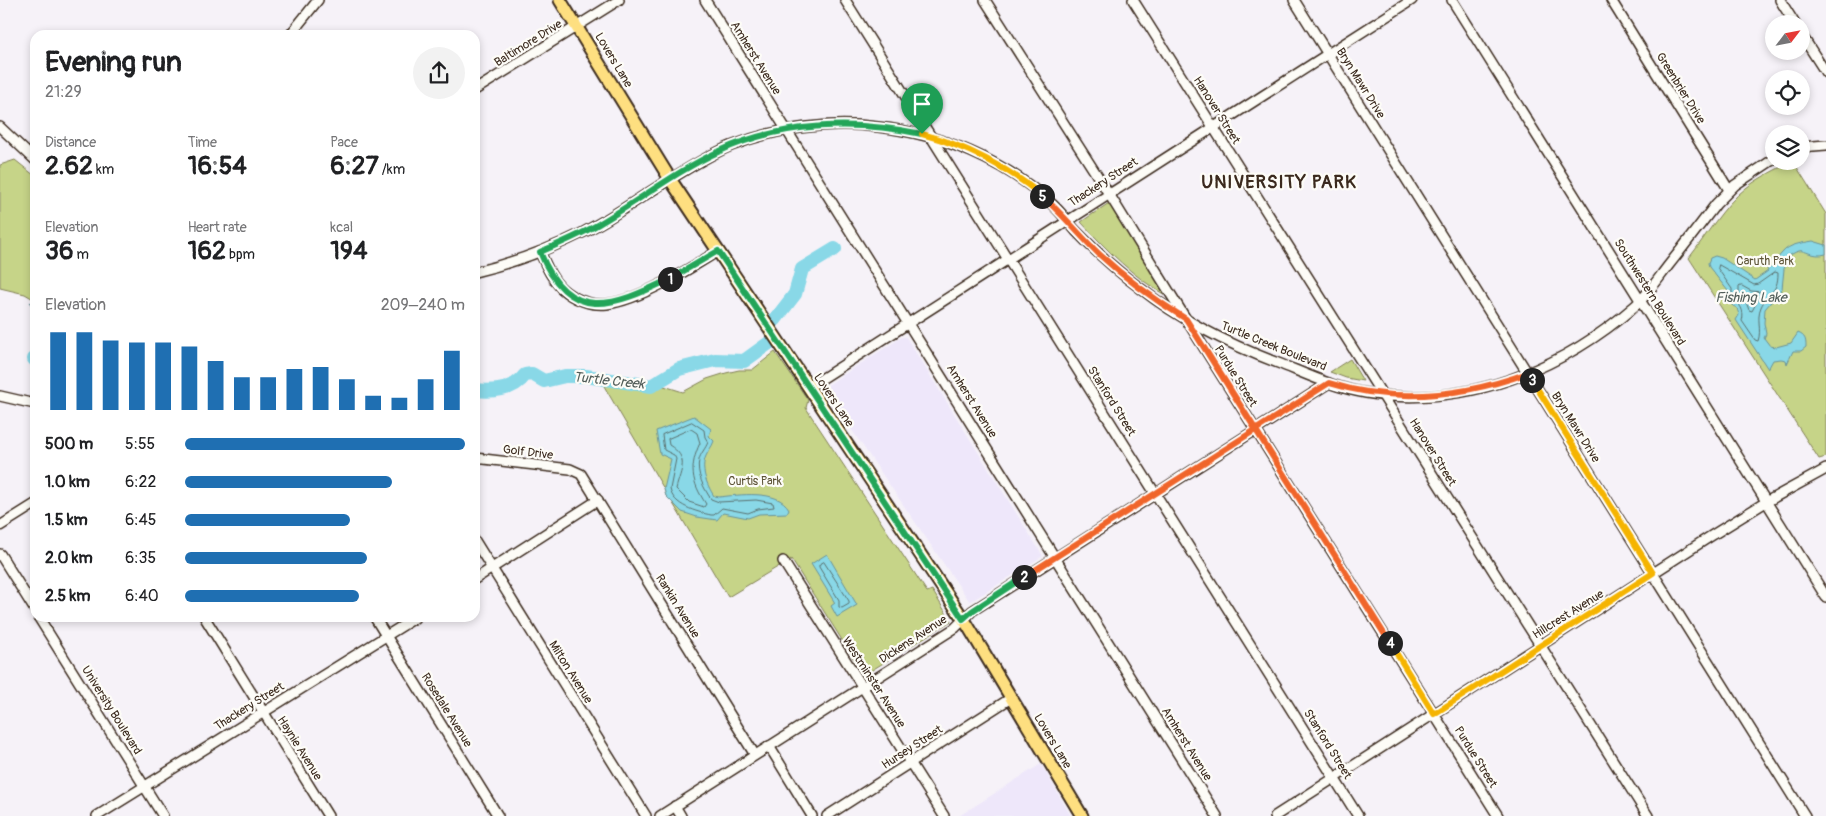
<!DOCTYPE html>
<html lang="en">
<head>
<meta charset="utf-8">
<style>
	:root { --surface:#fff; --page:#f2f2f2; --text:#202124; --muted:#757577; --accent:#1f6fb2 }
	body { margin:0; font-family:Pangolin,sans-serif; background:var(--page); color:var(--text); height:100vh; display:flex; flex-direction:column; font-size:19px; white-space:nowrap }
	* { box-sizing:border-box; margin:0 }
	p { font-size:16px; color:var(--muted) }
	.icon { flex:none; width:28px; height:28px; fill:none; stroke:currentColor; stroke-width:2; stroke-linecap:round; stroke-linejoin:round }
	.map { position:relative; flex:1; overflow:hidden }
	.drawer { position:absolute; left:30px; top:30px; width:450px; height:592px; display:flex; flex-direction:column; background:var(--surface); border-radius:15px; box-shadow:0 2px 8px #0003 }
	.drawer>* { flex:none }
	.needle { width:32px; rotate:58deg }
	.fabs { position:absolute; left:1765px; top:15px; display:grid; gap:10px }
	.fabs a { display:grid; place-items:center; width:45px; height:45px; border-radius:50%; background:var(--surface); box-shadow:0 2px 8px #0003; font-size:25px }
	.pin { position:absolute; display:grid; place-items:center; width:42px; height:42px; color:#fff; margin:-51px -21px; border-radius:50% 50% 50% 0; rotate:-45deg; box-shadow:0 0 5px #0007 }
	.pin .icon { rotate:45deg }
	.km { position:absolute; width:25px; height:25px; margin:-12px; border-radius:50%; background:#222; color:#fff; font-size:14px; line-height:25px; text-align:center }
	.round { display:grid; place-items:center; flex:none; width:52px; height:52px; border-radius:26px; background:var(--page) }
	.overview { display:flex; align-items:center; justify-content:space-between; height:85px; padding:0 15px }
	h1 { font-size:28px; font-weight:700; line-height:38px }
	.stats { display:grid; grid-template-columns:repeat(3,1fr); gap:8px; height:85px; padding:5px 15px }
	.stats div { display:grid; align-content:center }
	.stats b { font-size:25px; font-weight:700 }
	.stats small { font-size:14px; font-weight:400 }
	.stats p { font-size:14px }
	.chart { height:140px; padding:10px 15px }
	.chart p { display:flex; justify-content:space-between }
	.chart svg { width:100%; height:90px; margin-top:5px; stroke:var(--accent); stroke-width:6 }
	ul { padding:0 15px; list-style:none; font-size:16px }
	li { display:grid; grid-template-columns:80px 60px 1fr; align-items:center; height:38px }
	li i { height:12px; border-radius:6px; background:var(--accent) }
	.map>svg:first-child { display:block }
</style>
</head>
<body>
<div class="map">
<svg width="1826" height="816" viewBox="0 0 1826 816">
	<rect width="100%" height="100%" fill="#f6f2f8"/>
	<filter id="ink" filterUnits="userSpaceOnUse"><feTurbulence type="fractalNoise" baseFrequency=".02" numOctaves="2"/><feDisplacementMap in="SourceGraphic" scale="10" xChannelSelector="R" yChannelSelector="G"/><feConvolveMatrix kernelMatrix="1 2 1 2 8 2 1 2 1" color-interpolation-filters="sRGB"/></filter>
	<g filter="url(#ink)">
		<g fill="#eee7fa">
			<polygon points="902,337 906,337 1043,556 970,602 823,388"/>
			<polygon points="1041,764 1071,816 959,816"/>
		</g>
		<g fill="#c6d488" stroke="#807f53">
			<polygon points="15,160 35,176 35,300 25,294 0,288 0,165"/>
			<path d="M1793,161L1826,214V457L1819,459L1689,258C1707,235 1723,206 1746,188C1760,177 1777,169 1793,161Z"/>
			<path d="M1109,203L1167,296C1134,278 1107,250 1081,222Z"/>
			<polygon points="775,352 808,400 806,408 927,592 932,590 951,621 864,675 791,559 728,597 671,500 666,496 664,489 597,374 645,380 683,392 707,379 726,373 739,370 752,370"/>
			<polygon points="1350,359 1363,381 1346,378 1330,372"/>
		</g>
		<g fill="#89d8e7" stroke="#6a9297">
			<path d="M1813,241L1826,245V254C1813,258 1804,249 1799,251C1794,252 1789,256 1785,259L1782,289L1765,309L1764,323L1766,334L1764,338L1770,346L1776,347L1791,343L1798,333C1805,336 1806,339 1806,347L1801,351H1793L1787,364L1786,360L1781,359L1773,360L1768,369L1736,320L1739,315L1737,308L1733,306L1725,297L1728,291L1709,267L1708,263L1710,258L1715,256L1722,258L1755,280L1768,271L1767,268L1772,267L1774,262C1777,259 1779,256 1782,253C1789,244 1802,243 1813,241Z"/>
			<path d="M694,416L711,429L709,436L714,441C712,447 708,451 706,456C700,469 707,485 714,496L719,497C738,495 778,489 789,509L787,513L759,514L748,518L723,513L717,520L697,517L682,512L666,496L664,489L671,459L660,454L656,431Z"/>
			<polygon points="827,554 857,605 837,617 831,606 835,603 811,564"/>
		</g>
		<g fill="none" stroke-linecap="round" stroke-linejoin="round">
			<g stroke="#5a706e" stroke-width="1">
				<path d="M1719,265L1754,285L1758,284L1775,272L1778,273C1778,294 1768,291 1761,307C1756,318 1762,330 1758,341L1755,340L1742,321C1745,310 1740,305 1732,297V289L1718,269Z"/>
				<polygon points="1742,286 1751,291 1762,292 1752,311 1749,310 1746,302 1739,295 1739,287"/>
				<path d="M692,422L704,430L705,437L708,442C706,448 700,454 699,460C696,473 704,489 711,499L719,502L756,500L773,503L774,507L758,509L748,513L722,508L714,515H711C697,512 673,506 670,489L676,459L674,455L664,450L662,435Z"/>
				<path d="M691,429L697,433L700,443C689,467 691,481 706,504L704,507L689,502L676,489C681,469 690,458 669,445L668,439Z"/>
				<polygon points="824,562 849,601 849,604 842,608 839,607 839,600 819,567 819,565"/>
			</g>
			<polyline stroke="#6a9297" stroke-width="2.5" points="31,303 35,307"/>
			<g stroke="#89d8e7" stroke-width="14">
				<polyline points="775,320 795,294 802,269 835,249"/>
				<polyline points="34,359 35,360"/>
				<path d="M475,390C493,392 514,390 525,375L532,374L544,381L565,376H586L651,386L679,369L715,360L744,361L769,343"/>
			</g>
			<g stroke="#3b2a1e" stroke-width="12">
				<g id="minor">
					<polyline points="705,0 1217,816"/>
					<polyline points="845,0 1358,816"/>
					<polyline points="985,0 1109,194 1186,319 1498,816"/>
					<polyline points="1133,0 1648,816"/>
					<polyline points="1294,0 1805,816"/>
					<polyline points="1452,0 1826,597"/>
					<polyline points="1611,0 1729,190"/>
					<polyline points="1780,0 1795,24"/>
					<polyline points="1801,34 1826,73"/>
					<polyline points="290,35 318,0"/>
					<polyline points="475,90 619,0"/>
					<polyline points="0,127 35,160"/>
					<polyline points="1801,147 1826,145"/>
					<path d="M540,252C546,265 551,278 561,288C573,299 591,306 607,304C640,300 689,269 718,251"/>
					<path d="M475,272C512,263 548,250 582,233C614,217 643,195 674,177C692,166 711,154 731,146C776,128 830,121 878,127C942,134 1005,161 1052,204C1061,212 1068,222 1076,231C1096,252 1117,271 1140,288C1182,321 1228,344 1278,363C1306,374 1335,388 1366,393C1465,409 1562,370 1636,305C1648,294 1658,279 1668,266C1684,246 1700,225 1716,204L1735,185L1774,159"/>
					<polyline points="809,387 1412,0"/>
					<polyline points="0,396 35,404"/>
					<polyline points="475,458 570,469 581,474 755,755"/>
					<polyline points="0,526 35,504"/>
					<polyline points="475,541 646,816"/>
					<polyline points="0,554 35,610"/>
					<polyline points="783,561 944,816"/>
					<polyline points="475,579 598,500"/>
					<polyline points="39,618 163,816"/>
					<polyline points="205,618 328,816"/>
					<polyline points="375,618 498,816"/>
					<polyline points="769,746 812,816"/>
					<polyline points="675,806 681,816"/>
					<polyline points="97,816 415,618"/>
					<polyline points="660,816 955,628 972,611 1005,590 1329,383"/>
					<polyline points="827,816 1011,698"/>
					<polyline points="1275,816 1711,536 1766,502 1826,469"/>
				</g>
			</g>
			<g stroke="#3b2a1e" stroke-width="15">
				<polyline id="major" points="560,0 670,179 968,626 1082,816"/>
			</g>
			<use href="#minor" stroke="#fdfcf7" stroke-width="9"/>
			<use href="#major" stroke="#fedf80" stroke-width="11"/>
		</g>
	</g>
	<g fill="none" stroke-linecap="round" stroke-linejoin="round" filter="url(#ink)">
		<g stroke="#fff" stroke-width="10">
			<path id="split-1" d="M670,279C613,307 569,324 540,252C561,243 583,234 602,222C641,199 678,170 720,151C782,122 855,120 922,134"/>
		</g>
		<g stroke="#fff" stroke-width="10">
			<polyline id="split-2" points="670,279 718,251 963,619 972,611 1024,577"/>
		</g>
		<g stroke="#fff" stroke-width="10">
			<path id="split-3" d="M1024,577L1329,383C1396,404 1462,397 1528,373L1532,380"/>
		</g>
		<g stroke="#fff" stroke-width="10">
			<polyline id="split-4" points="1390,643 1434,714 1653,573 1532,380"/>
		</g>
		<g stroke="#fff" stroke-width="10">
			<path id="split-5" d="M1042,196C1063,214 1079,235 1099,254C1126,279 1155,300 1186,319L1390,643"/>
		</g>
		<g stroke="#fff" stroke-width="10">
			<path id="split-6" d="M922,134C964,145 1009,168 1042,196"/>
		</g>
		<use href="#split-1" stroke="#22a559" stroke-width="6"/>
		<use href="#split-2" stroke="#22a559" stroke-width="6"/>
		<use href="#split-3" stroke="#f0652b" stroke-width="6"/>
		<use href="#split-4" stroke="#f5b400" stroke-width="6"/>
		<use href="#split-5" stroke="#f0652b" stroke-width="6"/>
		<use href="#split-6" stroke="#f5b400" stroke-width="6"/>
	</g>
	<g text-anchor="middle" stroke-width="4.5" stroke-linejoin="round" paint-order="stroke">
		<g font-size="12" fill="#3b2a1e" stroke="#fdfcf7">
			<text transform="translate(528 43) rotate(-32)" y="4">Baltimore Drive</text>
			<text transform="translate(756 58) rotate(58)" y="4">Amherst Avenue</text>
			<text transform="translate(614 60) rotate(59)" y="4">Lovers Lane</text>
			<text transform="translate(1361 83) rotate(58)" y="4">Bryn Mawr Drive</text>
			<text transform="translate(1681 88) rotate(58)" y="4">Greenbrier Drive</text>
			<text transform="translate(1217 110) rotate(58)" y="4">Hanover Street</text>
			<text transform="translate(1103 182) rotate(-33)" y="4">Thackery Street</text>
			<text transform="translate(1650 292) rotate(58)" y="4">Southwestern Boulevard</text>
			<text transform="translate(1274 346) rotate(22)" y="4">Turtle Creek Boulevard</text>
			<text transform="translate(1236 376) rotate(58)" y="4">Purdue Street</text>
			<text transform="translate(834 400) rotate(56)" y="4">Lovers Lane</text>
			<text transform="translate(972 401) rotate(58)" y="4">Amherst Avenue</text>
			<text transform="translate(1112 401) rotate(58)" y="4">Stanford Street</text>
			<text transform="translate(1576 427) rotate(58)" y="4">Bryn Mawr Drive</text>
			<text transform="translate(528 452) rotate(7)" y="4">Golf Drive</text>
			<text transform="translate(1433 452) rotate(58)" y="4">Hanover Street</text>
			<text transform="translate(678 606) rotate(58)" y="4">Rankin Avenue</text>
			<text transform="translate(1568 614) rotate(-32)" y="4">Hillcrest Avenue</text>
			<text transform="translate(913 639) rotate(-33)" y="4">Dickens Avenue</text>
			<text transform="translate(571 672) rotate(58)" y="4">Milton Avenue</text>
			<text transform="translate(874 682) rotate(57)" y="4">Westminster Avenue</text>
			<text transform="translate(249 706) rotate(-32)" y="4">Thackery Street</text>
			<text transform="translate(112 710) rotate(58)" y="4">University Boulevard</text>
			<text transform="translate(447 710) rotate(58)" y="4">Rosedale Avenue</text>
			<text transform="translate(1053 741) rotate(59)" y="4">Lovers Lane</text>
			<text transform="translate(1187 744) rotate(58)" y="4">Amherst Avenue</text>
			<text transform="translate(1328 744) rotate(58)" y="4">Stanford Street</text>
			<text transform="translate(912 747) rotate(-33)" y="4">Hursey Street</text>
			<text transform="translate(300 748) rotate(58)" y="4">Haynie Avenue</text>
			<text transform="translate(1476 757) rotate(58)" y="4">Purdue Street</text>
		</g>
		<g font-size="12" fill="#5e5438" stroke="#fdfcf7">
			<text x="1765" y="265">Caruth Park</text>
			<text x="755" y="485">Curtis Park</text>
		</g>
		<g font-size="14" font-style="italic" fill="#525e5a" stroke="#fdfcf7">
			<text x="1751" y="302">Fishing Lake</text>
			<text transform="translate(609 380) rotate(6)" y="5">Turtle Creek</text>
		</g>
		<g font-size="18" font-weight="bold" letter-spacing="1" fill="#3b2a1e" stroke="#fdfcf7">
			<text x="1279" y="188">UNIVERSITY PARK</text>
		</g>
	</g>
</svg>
<div class="fabs">
<a><svg class="needle" viewBox="-14 -14 28 28"><path d="M0-13l5 13h-10z" fill="#e53935"/><path d="M0 13l5-13h-10z" fill="#757577"/></svg></a>
<a><svg class="icon" aria-label="locate" viewBox="0 0 24 24"><circle cx="12" cy="12" r="6"/><path d="M12 2v4M12 18v4M2 12h4M18 12h4"/></svg></a>
<a><svg class="icon" aria-label="layers" viewBox="0 0 24 24"><path d="M12 4l9 5-9 5-9-5zM3 14l9 5 9-5"/></svg></a>
</div>
<div class="pin" style="left:922px;top:134px;background:#1e9e55"><svg class="icon" aria-label="arrive" viewBox="0 0 24 24"><path d="M6 21V4h12l-3 4 3 4H6"/></svg></div>
<b class="km" style="left:670px;top:279px">1</b>
<b class="km" style="left:1024px;top:577px">2</b>
<b class="km" style="left:1532px;top:380px">3</b>
<b class="km" style="left:1390px;top:643px">4</b>
<b class="km" style="left:1042px;top:196px">5</b>
<section class="drawer">
<div class="overview"><div><h1>Evening run</h1><p>21:29</p></div><a class="round"><svg class="icon" aria-label="share" viewBox="0 0 24 24"><path d="M12 15V3M7 8l5-5 5 5M5 13v7h14v-7"/></svg></a></div>
<div class="stats">
<div><p>Distance</p><b>2.62<small> km</small></b></div>
<div><p>Time</p><b>16:54</b></div>
<div><p>Pace</p><b>6:27<small> /km</small></b></div>
</div>
<div class="stats">
<div><p>Elevation</p><b>36<small> m</small></b></div>
<div><p>Heart rate</p><b>162<small> bpm</small></b></div>
<div><p>kcal</p><b>194</b></div>
</div>
<div class="chart"><p><span>Elevation</span>209–240 m</p>
<svg viewBox="0 0 160 44" preserveAspectRatio="none"><path d="M5 44V6M15 44V6M25 44V10M35 44V11M45 44V11M55 44V13M65 44V20M75 44V28M85 44V28M95 44V24M105 44V23M115 44V29M125 44V37M135 44V38M145 44V29M155 44V15"/></svg>
</div>
<ul>
<li><b>500 m</b>5:55<i style="width:100%"></i></li>
<li><b>1.0 km</b>6:22<i style="width:74%"></i></li>
<li><b>1.5 km</b>6:45<i style="width:59%"></i></li>
<li><b>2.0 km</b>6:35<i style="width:65%"></i></li>
<li><b>2.5 km</b>6:40<i style="width:62%"></i></li>
</ul>
</section>
</div>
</body>
</html>
